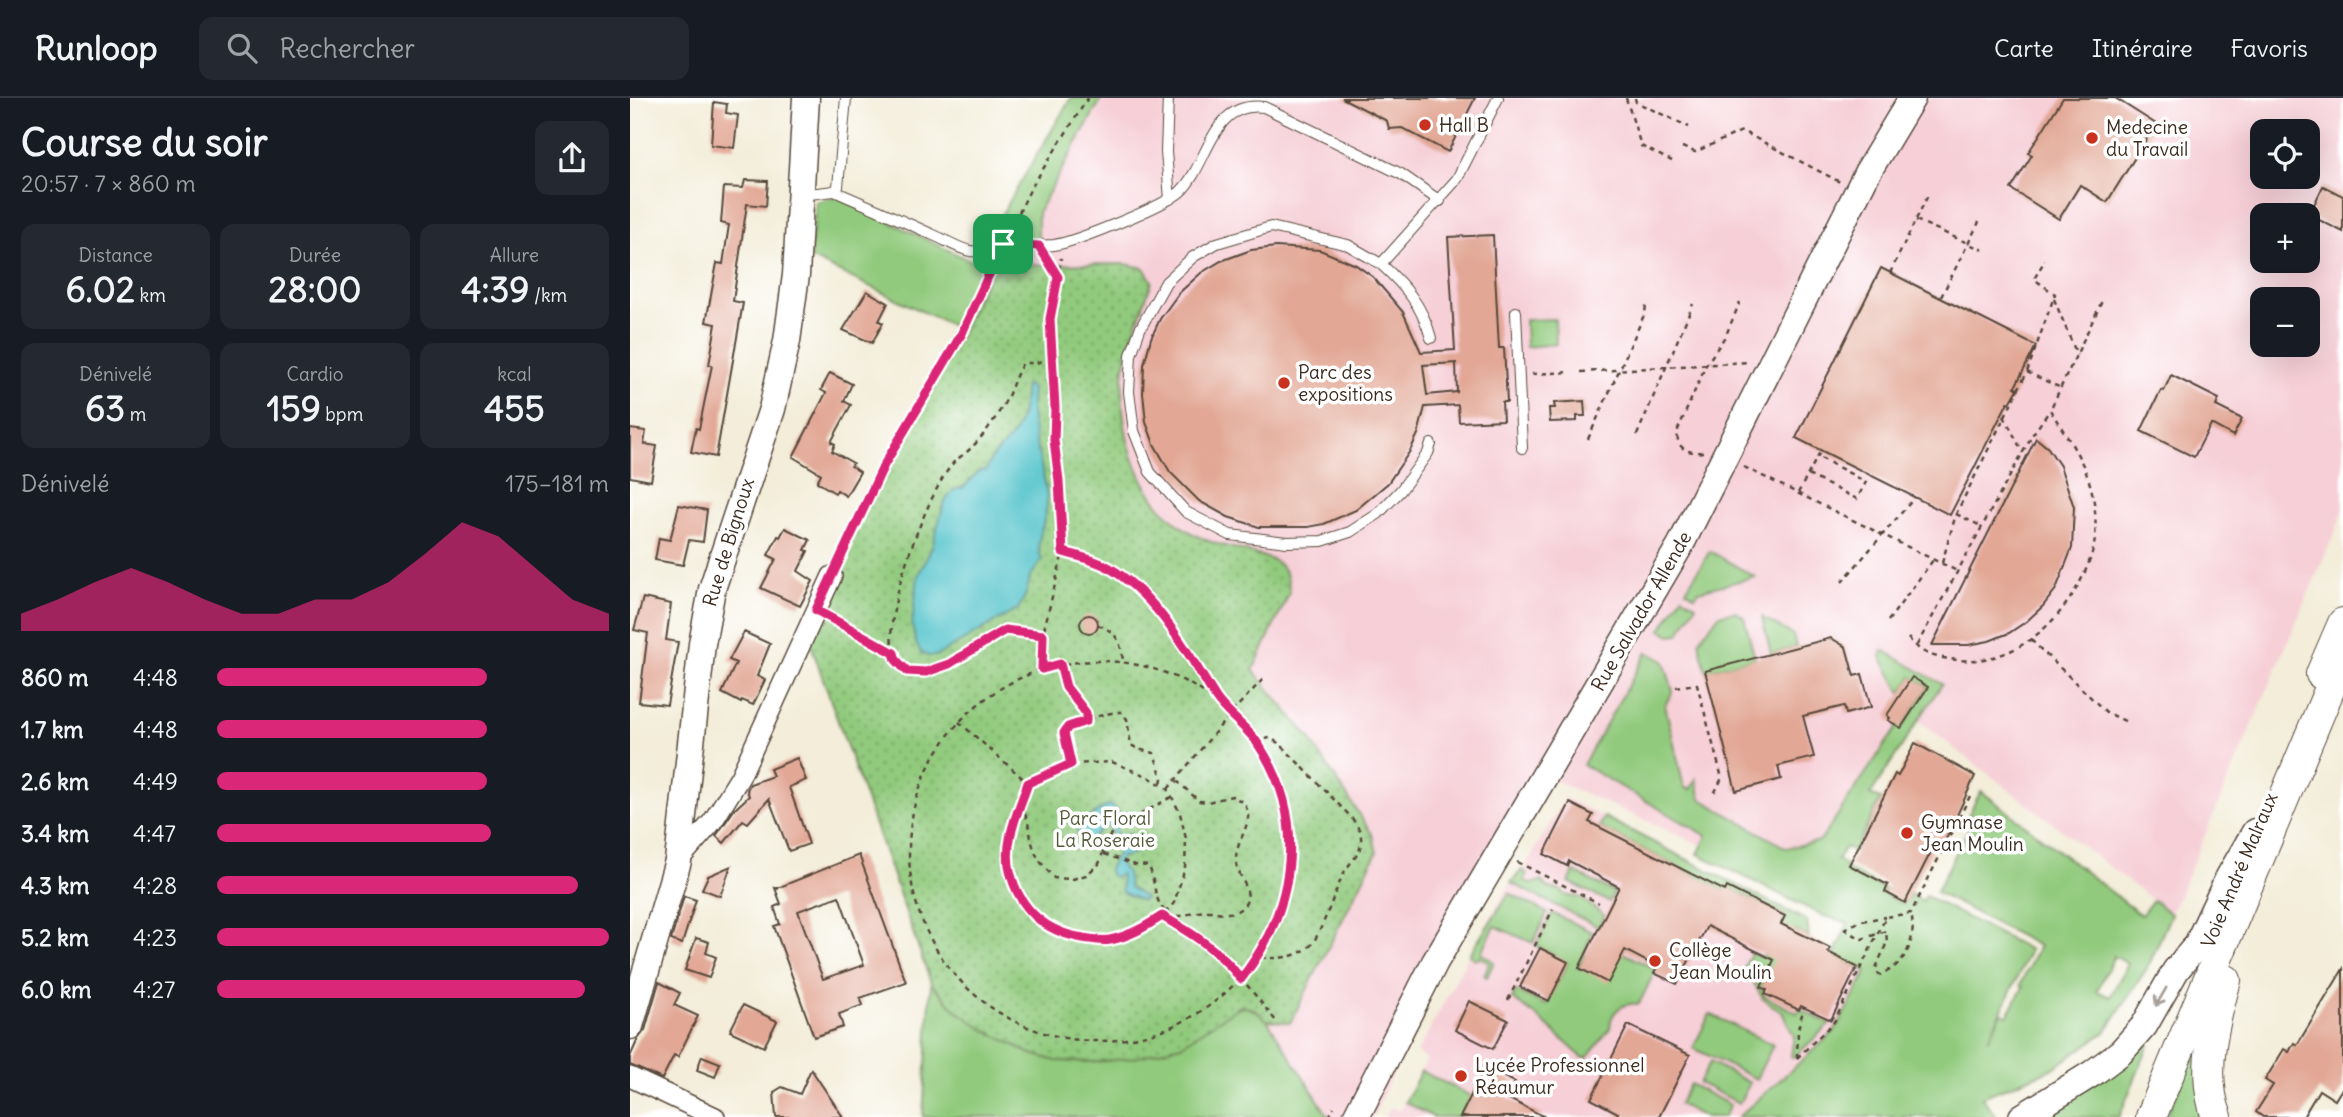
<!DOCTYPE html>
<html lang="fr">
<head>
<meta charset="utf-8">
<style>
	:root { --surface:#171b24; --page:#242831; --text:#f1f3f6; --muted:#9ea1a6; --line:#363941; --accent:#db2777 }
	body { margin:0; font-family:Delius,sans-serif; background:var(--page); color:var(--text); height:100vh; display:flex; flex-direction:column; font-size:26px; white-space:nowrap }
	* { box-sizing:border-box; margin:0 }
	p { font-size:23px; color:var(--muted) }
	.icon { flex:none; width:38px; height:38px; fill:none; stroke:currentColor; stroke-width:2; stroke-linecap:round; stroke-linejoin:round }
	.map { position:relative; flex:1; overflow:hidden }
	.drawer { display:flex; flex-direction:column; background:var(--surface); width:630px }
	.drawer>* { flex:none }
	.fabs { position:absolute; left:1620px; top:21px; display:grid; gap:14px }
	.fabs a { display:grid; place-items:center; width:70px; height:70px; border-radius:14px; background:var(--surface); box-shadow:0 7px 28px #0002; font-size:35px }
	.pin { position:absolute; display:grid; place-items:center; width:60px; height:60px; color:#fff; margin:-30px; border-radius:14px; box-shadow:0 4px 10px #0006 }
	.round { display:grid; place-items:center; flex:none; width:74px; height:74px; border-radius:14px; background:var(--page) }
	.headline { display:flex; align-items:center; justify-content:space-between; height:119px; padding:0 21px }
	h1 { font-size:38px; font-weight:700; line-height:52px }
	.figures { display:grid; grid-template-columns:repeat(3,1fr); gap:10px; height:119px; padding:7px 21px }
	.figures div { display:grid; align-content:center; border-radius:14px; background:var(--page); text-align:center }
	.figures b { font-size:35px; font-weight:700 }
	.figures small { font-size:19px; font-weight:400 }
	.figures p { font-size:19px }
	.chart { height:196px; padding:14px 21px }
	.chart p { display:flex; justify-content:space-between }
	.chart svg { width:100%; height:126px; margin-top:7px; fill:var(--accent); opacity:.7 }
	ul { padding:0 21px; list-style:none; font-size:23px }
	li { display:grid; grid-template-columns:112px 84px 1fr; align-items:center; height:52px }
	li i { height:18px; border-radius:9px; background:var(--accent) }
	header { display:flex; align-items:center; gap:42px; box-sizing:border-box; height:98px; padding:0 35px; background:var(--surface); border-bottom:2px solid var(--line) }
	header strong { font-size:33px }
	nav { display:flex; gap:38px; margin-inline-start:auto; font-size:24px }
	.search { width:490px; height:63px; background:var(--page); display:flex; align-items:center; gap:18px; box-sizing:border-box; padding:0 24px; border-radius:14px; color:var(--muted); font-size:26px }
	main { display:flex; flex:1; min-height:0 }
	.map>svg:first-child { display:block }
</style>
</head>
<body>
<header>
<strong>Runloop</strong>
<div class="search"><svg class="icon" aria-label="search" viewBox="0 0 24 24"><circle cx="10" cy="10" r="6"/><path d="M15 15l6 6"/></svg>Rechercher</div>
<nav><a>Carte</a><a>Itinéraire</a><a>Favoris</a></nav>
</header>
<main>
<section class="drawer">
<div class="headline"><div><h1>Course du soir</h1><p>20:57 · 7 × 860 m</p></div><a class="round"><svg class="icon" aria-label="share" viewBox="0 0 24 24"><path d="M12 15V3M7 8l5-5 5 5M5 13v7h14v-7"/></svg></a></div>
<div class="figures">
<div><p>Distance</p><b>6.02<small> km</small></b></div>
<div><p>Durée</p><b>28:00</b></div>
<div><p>Allure</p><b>4:39<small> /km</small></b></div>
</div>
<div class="figures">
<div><p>Dénivelé</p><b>63<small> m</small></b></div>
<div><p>Cardio</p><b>159<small> bpm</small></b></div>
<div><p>kcal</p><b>455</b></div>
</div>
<div class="chart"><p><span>Dénivelé</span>175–181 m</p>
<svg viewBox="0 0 160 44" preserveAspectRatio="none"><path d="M0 44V38L10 33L20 27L30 22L40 27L50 33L60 38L70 38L80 33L90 33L100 27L110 17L120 6L130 11L140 22L150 33L160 38V44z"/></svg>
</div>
<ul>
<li><b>860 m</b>4:48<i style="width:69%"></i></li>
<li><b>1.7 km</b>4:48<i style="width:69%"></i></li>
<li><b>2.6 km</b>4:49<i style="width:69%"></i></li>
<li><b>3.4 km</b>4:47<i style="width:70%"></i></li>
<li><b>4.3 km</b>4:28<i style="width:92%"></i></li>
<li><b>5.2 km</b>4:23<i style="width:100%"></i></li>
<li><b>6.0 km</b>4:27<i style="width:94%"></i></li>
</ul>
</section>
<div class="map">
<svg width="1713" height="1019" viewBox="0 0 1713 1019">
	<defs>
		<pattern id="park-dots" width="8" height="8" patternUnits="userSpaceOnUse" patternTransform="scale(1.75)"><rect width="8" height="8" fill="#91ca7d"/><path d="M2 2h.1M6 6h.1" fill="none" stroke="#78a466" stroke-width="1.8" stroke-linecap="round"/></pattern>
	</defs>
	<rect width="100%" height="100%" fill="#fff"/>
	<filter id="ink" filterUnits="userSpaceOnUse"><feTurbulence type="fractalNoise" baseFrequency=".0143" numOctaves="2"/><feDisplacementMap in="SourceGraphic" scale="14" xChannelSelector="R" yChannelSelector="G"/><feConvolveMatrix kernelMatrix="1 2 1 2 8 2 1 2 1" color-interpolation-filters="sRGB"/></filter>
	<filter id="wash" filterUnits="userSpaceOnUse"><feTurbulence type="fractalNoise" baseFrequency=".00686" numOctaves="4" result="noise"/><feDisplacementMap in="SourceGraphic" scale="28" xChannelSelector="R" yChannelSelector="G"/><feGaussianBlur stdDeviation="1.57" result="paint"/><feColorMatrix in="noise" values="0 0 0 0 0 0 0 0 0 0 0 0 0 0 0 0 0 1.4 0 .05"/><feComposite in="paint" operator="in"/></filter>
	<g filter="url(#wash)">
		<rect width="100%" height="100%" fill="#f3edd9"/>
		<g fill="#f6cfd7" fill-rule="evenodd">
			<path d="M472,0H1713V415L1541,816L1288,622L1178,794L903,673L743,1019H299L359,187ZM1633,33H1678V79H1633ZM1633,117H1678V163H1633ZM1633,201H1678V247H1633Z"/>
			<polygon points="935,700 974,719 969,730 1095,793 1097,789 1155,818 1166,834 1200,850 1198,854 1237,873 1291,1019 755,1019 761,1009 770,1013 797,961 787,955 839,857 879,788 895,769"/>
		</g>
		<g fill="#91ca7d" stroke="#667a4e" stroke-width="2" fill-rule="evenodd">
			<polygon points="441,0 472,0 408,114 408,138 410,143 372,142 333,233 180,160 186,104 206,98 343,164"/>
			<polygon points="925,221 926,246 896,249 895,222"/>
			<polygon points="1080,453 1125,479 1069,493 1065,498 1056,492"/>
			<polygon points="1052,498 1066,507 1049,536 1041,537 1031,532"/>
			<polygon points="1105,513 1114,519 1125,560 1076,573 1069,543 1089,517"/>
			<polygon points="1132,519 1163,537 1166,549 1141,556"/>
			<path d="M1253,552L1312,586L1240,697L1251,701L1224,753L1215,749L1207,762L1216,767L1215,770L1255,791L1253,796L1274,806L1281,796L1293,803L1296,798L1400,852L1358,942L1372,915L1378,917L1393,889L1390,887L1409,848L1306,794L1340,728L1334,725L1351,693L1511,817L1523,802L1541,816L1519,867L1475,934L1422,971L1352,999L1366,1019H1108L1204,934L1237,874L1204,857L1218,825L1194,818L1068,756L1077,738L953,667L1017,554L1034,563L1043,593L1035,607L1054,689L1060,692L1066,681L1071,701L1156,750L1190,743L1269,626L1273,628L1298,589L1282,579L1271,595L1251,559ZM1484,858L1498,866L1480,899L1467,893Z"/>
			<polygon points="974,719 1177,823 1179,839 1165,833 1143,876 1137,874 1130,890 1134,893 1134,898 1167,915 1170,911 1200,926 1163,960 1161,958 1164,938 1152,914 1133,901 1118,875 1113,872 1121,855 1133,860 1154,817 1098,789 1095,793 969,729"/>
			<polygon points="892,772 897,776 894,782 902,786 911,783 918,790 930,792 938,798 949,799 974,817 968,829 881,785"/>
			<polygon points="944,774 984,794 979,804 939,784"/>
			<polygon points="879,795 917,815 903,845 865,828 851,855 864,864 857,879 854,877 859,865 849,859 847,862 839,857"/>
			<path d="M922,815L962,834L949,870L993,855L1026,871L1009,906C993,904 980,913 980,930L957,960L952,959L904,916L882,901L886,893L916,907L938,865L906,848Z"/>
			<path d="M301,885L327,913L399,955L426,963L468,964L594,917C614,906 619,906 637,922L699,1019H293Z"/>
			<polygon points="1080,916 1143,947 1126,981 1063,950"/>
			<polygon points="1512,944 1519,947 1489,1019 1407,1019"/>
			<polygon points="1565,951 1573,954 1579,1019 1536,1019"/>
			<polygon points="1080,964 1120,985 1109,1005 1069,985"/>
			<polygon points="791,973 841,998 830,1019 803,1019 775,1004"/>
			<polygon points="1060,986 1100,1007 1094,1019 1074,1019 1049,1006"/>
		</g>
		<path fill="url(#park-dots)" stroke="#667a4e" stroke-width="2" d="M495,166L514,170L522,183C512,215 496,245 493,280C488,343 514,419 579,443C594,449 639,457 649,466C658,475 659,485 659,496L623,572L678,638L742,736L747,754L660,925L637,922L624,911L610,908L551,947L509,959L468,964L426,963L399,955L353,931L327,913L301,885L176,533L254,367L331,237L363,167Z"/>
		<g fill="#57c5cc" stroke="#497875" stroke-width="2">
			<path d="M398,287L402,292C397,328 413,364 417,399C419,422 402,442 412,462L400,479L396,496L388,511L306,558H298L291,554L286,545L282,526L288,478L302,449L314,405L323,392L334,389L350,372L356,373C359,357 377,348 385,333C393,319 393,303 395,288Z"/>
			<path d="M481,707L491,716L486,727L487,738L500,736C508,742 508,748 503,756L494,759L491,758C488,767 491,768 497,775L499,789L515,800L512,803L492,794L491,776L485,779L480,777L479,771L487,756L480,729L474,728L459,743C451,742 449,740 447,733C453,724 471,709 481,707Z"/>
		</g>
		<g id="blocks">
			<g fill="#e2a795" fill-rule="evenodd">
				<polygon points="712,0 845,0 818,54 772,30 759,31 757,23"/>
				<polygon points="1433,0 1485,0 1526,26 1477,104 1450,87 1429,121 1381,91 1402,57 1398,55"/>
				<polygon points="84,4 97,6 96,15 108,17 104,50 81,47"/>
				<polygon points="115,82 138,83 136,108 117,106 103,203 113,205 86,359 61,354 66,330 69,331 82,267 79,267 86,226 76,224 87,165 93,166 99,127 91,125 94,89 113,90"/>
				<polygon points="1693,88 1713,98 1713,134 1679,117"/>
				<path d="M863,137L869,250H874L877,304H872L873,322L829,324L828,307L795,309L788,336L780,353L758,385L726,412L694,426L678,429H629L598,419L569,403L540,374L524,346L516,324L513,295L514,267L521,240L530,221L549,195L571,175L591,163L621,152L646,149L690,152L726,167L743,179L773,214L791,254L825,252L818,139ZM826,265L827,294L797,297L793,267Z"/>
				<polygon points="1251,170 1406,248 1385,289 1388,291 1380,305 1378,304 1320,417 1166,340"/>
				<polygon points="237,193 258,205 249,223 253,225 242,245 213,232"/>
				<polygon points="200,275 222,286 214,303 221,307 201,344 205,346 202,353 223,365 221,368 230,374 216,398 207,392 205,395 187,384 191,376 163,359 196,295 191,292"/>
				<polygon points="1541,277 1589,301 1586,308 1612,321 1603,338 1581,326 1564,359 1511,333 1531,292 1534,293"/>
				<polygon points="954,303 955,318 947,318 947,323 920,324 919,310 925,310 924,305"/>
				<polygon points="0,331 16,333 14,346 27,348 21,383 0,379"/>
				<polygon points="1406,340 1418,350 1430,368 1444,409 1442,450 1426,491 1413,508 1397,523 1379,535 1359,543 1338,547 1302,547"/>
				<polygon points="49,407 77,412 73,444 59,442 53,467 25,462 29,440 40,442"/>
				<polygon points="155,430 180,442 175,452 178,453 168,473 183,483 170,508 131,490 146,461 138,457 148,438 150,439"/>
				<polygon points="13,500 41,506 36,542 48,544 37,607 9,604 18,535 4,532"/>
				<circle cx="459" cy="526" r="9"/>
				<polygon points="114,534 140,546 127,578 135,582 123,607 112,602 111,605 92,595 106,565 99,562"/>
				<polygon points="1201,540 1216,549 1224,578 1232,576 1241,609 1216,616 1214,608 1173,618 1184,659 1148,668 1151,681 1106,693 1075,573"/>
				<polygon points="1282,579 1298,589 1271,630 1258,622 1260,620 1257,617"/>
				<polygon points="1285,645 1345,678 1311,752 1304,748 1275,805 1255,794 1258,787 1219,767 1265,676 1268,678"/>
				<polygon points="167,660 176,682 159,689 179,746 159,753 139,701 118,725 113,722 94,745 86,738 104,712 119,698 117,692 120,686 143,678 140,671"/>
				<polygon points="940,705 963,717 959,724 1095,793 1097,789 1155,818 1151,826 1200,850 1198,854 1227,869 1201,922 1171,908 1169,912 1135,896 1137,892 1131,889 1144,862 1077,828 1047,886 1024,875 1027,869 995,852 978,885 949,870 989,789 939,763 937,768 914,756"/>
				<path d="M229,757L276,884L230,900L233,907L209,916L213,929L184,939L144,828L150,826L144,809L151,806L145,790L149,791L147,790ZM209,798L234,867L193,881L168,813Z"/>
				<polygon points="101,768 90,798 72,791 78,778"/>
				<polygon points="54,798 66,802 52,846 41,842"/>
				<polygon points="66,840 79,844 76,855 86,859 79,880 55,872"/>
				<polygon points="910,850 938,864 919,903 890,889"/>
				<polygon points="1713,871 1713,989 1705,1002 1689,992 1673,1019 1633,1019 1626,1014 1643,987 1635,982 1654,951 1659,954 1664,945 1667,947"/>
				<polygon points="29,884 50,895 44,907 68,918 48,959 44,957 32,981 0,967 0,959 8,941 15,932"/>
				<polygon points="839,903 878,922 863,951 825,932"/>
				<polygon points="113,907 147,923 134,949 100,933"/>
				<polygon points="998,927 1060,957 1029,1019 986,1019 988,1015 961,1001"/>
				<polygon points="72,958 90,965 85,979 67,972"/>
				<polygon points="855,970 885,984 877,1000 915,1019 830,1019"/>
				<polygon points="181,971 213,1019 146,1019 144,994 152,989 170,996"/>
			</g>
		</g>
	</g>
	<g filter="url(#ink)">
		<use href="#blocks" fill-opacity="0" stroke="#57473a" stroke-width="2"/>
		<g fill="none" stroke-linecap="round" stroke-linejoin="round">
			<g stroke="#57473a" stroke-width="12">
				<g id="lane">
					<polyline points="538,0 536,54 540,101"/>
					<path d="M204,93C236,107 269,121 301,136C314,141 327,150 340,153C350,155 362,148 371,147C387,145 406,149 424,147C445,144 537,107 551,93C580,64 581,2 634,9L771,76L810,103"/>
					<polyline points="171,97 204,93 208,89 216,0"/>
					<path d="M751,166C776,189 792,207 801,240"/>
					<polyline points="886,214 892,350"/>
					<polyline points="801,346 798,355 771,392 748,416 720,434 692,443 657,444 600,437 556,414 520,374 504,333 499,294 501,257 510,231 536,184 563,159 587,145 641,129 718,147 751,166 827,81 868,0"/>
				</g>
			</g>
			<g stroke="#57473a" stroke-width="22">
				<g id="street">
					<polyline points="48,763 83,723 110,679 202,478"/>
					<polyline points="0,979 85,1019"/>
				</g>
			</g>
			<g stroke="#57473a" stroke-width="29">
				<g id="secondary">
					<polyline points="0,928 48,763 72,546 82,491 142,311 157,243 166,177 176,0"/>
					<polyline points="726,1019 805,864 1051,446 1237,75 1282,0"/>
					<polyline points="1392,1019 1463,975 1491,954 1514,928 1546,872 1567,847 1599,779 1625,734"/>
				</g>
			</g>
			<g stroke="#57473a" stroke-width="32">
				<g id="primary">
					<polyline points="1691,576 1713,525"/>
					<polyline points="1521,1019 1713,559"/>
					<path d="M1587,1019C1570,975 1584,925 1596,882"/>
				</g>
			</g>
			<g stroke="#57473a" stroke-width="2.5" stroke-dasharray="5 5" stroke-linecap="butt">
				<polyline points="996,0 1011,48 1042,63"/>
				<polyline points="1005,0 1006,4 1059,29"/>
				<polyline points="1052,49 1065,54 1112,33 1210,84"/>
				<polyline points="1286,122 1353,152"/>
				<polyline points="380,133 401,90 458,0"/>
				<polyline points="416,160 428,179 431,160"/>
				<polyline points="1260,175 1298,97"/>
				<polyline points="1311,199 1349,124"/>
				<polyline points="1424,201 1447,257"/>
				<polyline points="951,274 1119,264"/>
				<polyline points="1397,274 1431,290"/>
				<polyline points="902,276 941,274"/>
				<polyline points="1374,318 1393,355"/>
				<polyline points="1007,337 1063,206"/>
				<polyline points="958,341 1015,215 1016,207"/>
				<path d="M1073,354C1058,355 1047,352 1047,334L1076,267L1096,237L1110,204"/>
				<polyline points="1114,369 1329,474"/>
				<polyline points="1178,377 1227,401 1236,384 1187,358"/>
				<polyline points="1168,395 1191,352"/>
				<polyline points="1326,416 1353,429"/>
				<path d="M433,454C448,458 465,462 479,470C528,499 559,554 587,601"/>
				<polyline points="209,462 254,367 331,237 366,161"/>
				<polyline points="1312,465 1326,416 1397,274 1425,196 1404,181 1415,162"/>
				<polyline points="1212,484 1285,399"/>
				<polyline points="201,520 263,554"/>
				<polyline points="1258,523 1303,462"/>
				<path d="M468,527C487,534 491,544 493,563"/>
				<path d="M413,537L375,532L319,566L296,574L277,573C268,564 263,558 262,546C256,505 297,397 323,365C328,360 335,356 340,351C353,339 366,320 375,304C382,291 384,279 393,265H406L422,260"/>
				<path d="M1278,540C1283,545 1288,551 1294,554C1301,558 1312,560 1320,561C1380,571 1430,527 1454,476C1459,465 1464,452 1465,440C1469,384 1449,357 1420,312L1473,201"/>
				<polyline points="1401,542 1476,614 1499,625"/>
				<polyline points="1287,547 1403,336 1420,312"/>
				<circle cx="469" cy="753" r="190"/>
				<polyline points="431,567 436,589 456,615 456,623"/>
				<polyline points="412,571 411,544 433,454 429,383 424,342 425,311 420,221 428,179"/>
				<polyline points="1046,589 1067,586 1092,680 1083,698"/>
				<polyline points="329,624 398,685 441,666 482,664 517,678 538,691 550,715 556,741 555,770 544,805 532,818 570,840 596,861 646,923"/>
				<path d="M625,643L640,640L650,646L722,720C728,729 732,734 731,745C730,757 721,763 715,773C706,789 691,838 680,848C665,861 646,861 628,859"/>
				<path d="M441,666C439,657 432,643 435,634C438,625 482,613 491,614L497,621L501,647L508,651L524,655L532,680L531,686"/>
				<path d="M398,685C389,712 373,743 380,773C389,811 415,834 453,840C462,841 471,844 480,842C500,838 515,829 532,818"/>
				<polyline points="538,691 601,615 636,578"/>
				<path d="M390,707C401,723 398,734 404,751C407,761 417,772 424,780L443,781L456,777L469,766L476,745L483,732L543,698"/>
				<path d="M474,756L505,767L519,768C527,789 522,805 542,819C555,818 566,813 580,813C588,814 599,817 607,813C631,799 607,780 606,764C604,738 637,714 602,698L578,704L569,703L546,682"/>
				<polyline points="887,764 969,805"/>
				<path d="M1214,831L1232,841L1256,833L1257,844L1246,870L1249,877C1276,868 1287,842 1281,815"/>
				<polyline points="1214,831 1231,823 1255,819"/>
				<polyline points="878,902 923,811"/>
				<polyline points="1167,960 1204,924 1256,819 1281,815 1342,694"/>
				<polyline points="1167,960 1168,931 1174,909"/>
				<polyline points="699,1019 704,1009"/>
			</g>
			<use href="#lane" stroke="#fff" stroke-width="10"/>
			<use href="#street" stroke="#fff" stroke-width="19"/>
			<use href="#secondary" stroke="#fff" stroke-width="26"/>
			<use href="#primary" stroke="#fff" stroke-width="30"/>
		</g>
		<defs><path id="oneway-shaft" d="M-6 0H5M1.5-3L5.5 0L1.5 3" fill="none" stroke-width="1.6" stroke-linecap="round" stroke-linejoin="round" transform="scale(1.75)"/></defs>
		<use stroke="#a79f9a" href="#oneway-shaft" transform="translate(1531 899) rotate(120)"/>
	</g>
	<g fill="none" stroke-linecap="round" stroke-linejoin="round" filter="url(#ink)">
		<g stroke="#fff" stroke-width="14">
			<path id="route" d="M373,146L409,148L428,179L420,221L425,310L424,342L429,383L433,454C448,458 465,462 478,469C528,498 557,554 586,600C595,614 615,628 626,643C679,719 666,811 611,881C589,852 563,836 532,818C515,829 500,838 480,842C471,844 462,841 453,840C415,834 389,811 380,773C373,743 389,712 398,685L441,666L434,635L438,629L456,623V615L436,589L430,566L412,571L413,537L375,532L319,566L296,574L277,573L266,562L264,555L186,512L254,367L331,237Z"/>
		</g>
		<use href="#route" stroke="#db2777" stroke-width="9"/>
	</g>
	<g fill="#c8321e" stroke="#fff" stroke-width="2.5">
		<circle cx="795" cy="27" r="7"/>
		<circle cx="1462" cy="40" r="7"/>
		<circle cx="654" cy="285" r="7"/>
		<circle cx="1277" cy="735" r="7"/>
		<circle cx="1025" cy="863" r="7"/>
		<circle cx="831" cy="978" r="7"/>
	</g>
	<g text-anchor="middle" stroke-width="7" stroke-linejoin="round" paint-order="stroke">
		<g font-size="19" fill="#3b2a1e" stroke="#fff" text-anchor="start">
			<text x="809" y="34">Hall B</text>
			<text x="1476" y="36">Medecine<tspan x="1476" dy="22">du Travail</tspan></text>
			<text x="668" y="281">Parc des<tspan x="668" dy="22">expositions</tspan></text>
			<text x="1291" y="731">Gymnase<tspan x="1291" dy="22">Jean Moulin</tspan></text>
			<text x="1039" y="859">Collège<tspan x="1039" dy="22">Jean Moulin</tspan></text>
			<text x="845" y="974">Lycée Professionnel<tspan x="845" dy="22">Réaumur</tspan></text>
		</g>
		<g font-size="19" fill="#3b2a1e" stroke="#fff">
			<text transform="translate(98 444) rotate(-73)" y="7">Rue de Bignoux</text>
			<text transform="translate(1011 513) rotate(-60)" y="7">Rue Salvador Allende</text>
			<text transform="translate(1609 772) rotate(-67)" y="7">Voie André Malraux</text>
		</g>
		<g font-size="19" fill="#555a3a" stroke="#fff">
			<text x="475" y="727">Parc Floral<tspan x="475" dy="22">La Roseraie</tspan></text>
		</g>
	</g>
</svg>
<div class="fabs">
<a><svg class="icon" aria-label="locate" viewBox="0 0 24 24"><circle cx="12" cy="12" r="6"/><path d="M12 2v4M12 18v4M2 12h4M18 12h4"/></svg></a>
<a>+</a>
<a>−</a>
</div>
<div class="pin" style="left:373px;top:146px;background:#1e9e55"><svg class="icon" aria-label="arrive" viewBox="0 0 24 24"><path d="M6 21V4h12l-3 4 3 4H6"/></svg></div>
</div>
</main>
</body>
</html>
